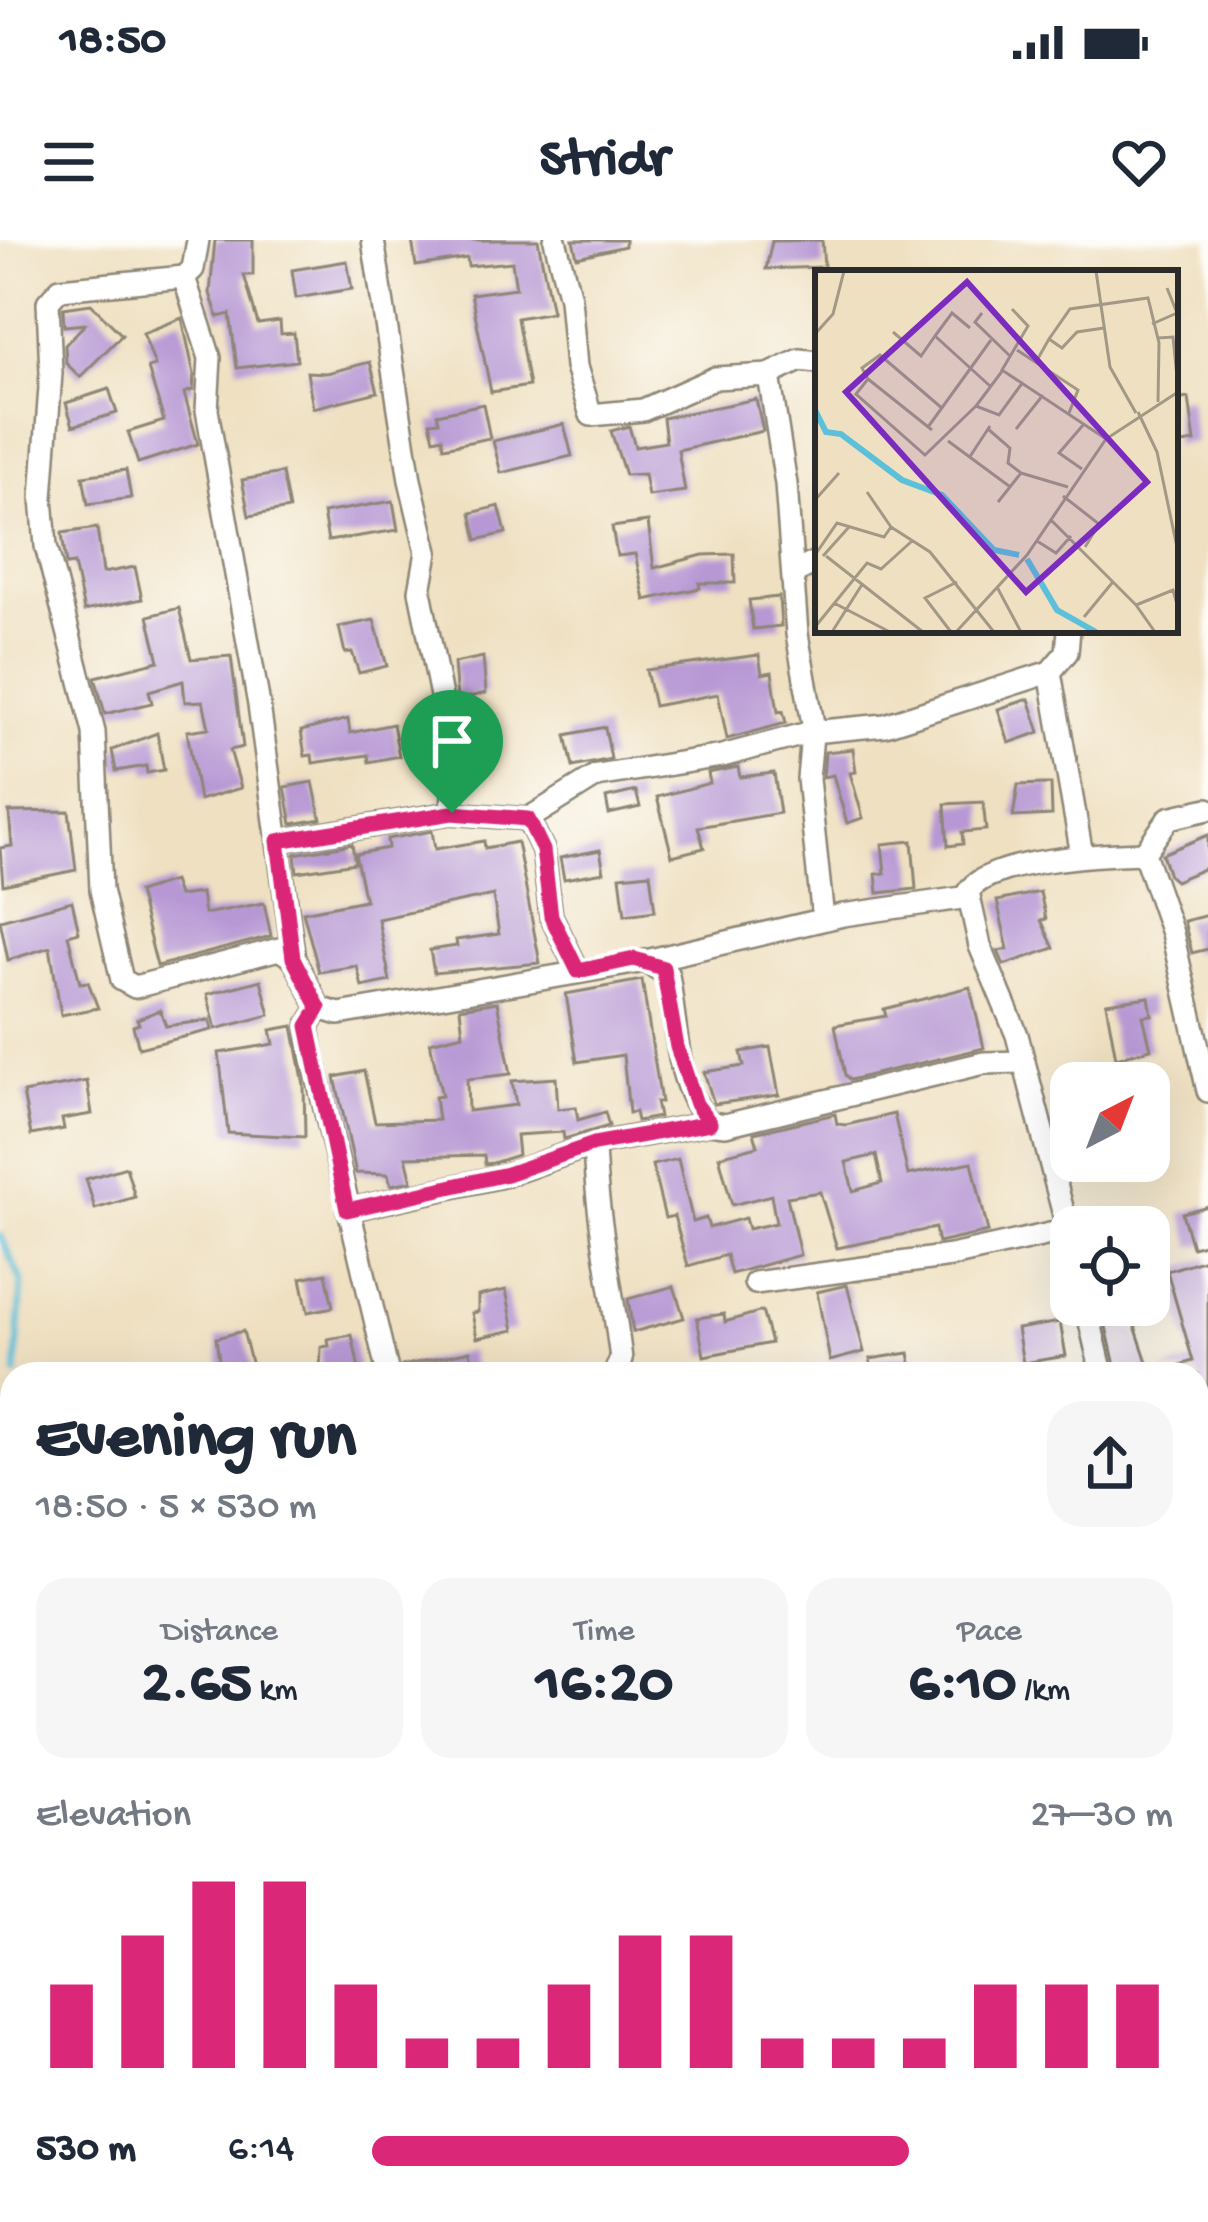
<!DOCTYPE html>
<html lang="en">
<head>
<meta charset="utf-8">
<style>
	:root { --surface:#fff; --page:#f6f6f7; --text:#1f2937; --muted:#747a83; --accent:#db2777 }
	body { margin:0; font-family:"Gochi Hand",sans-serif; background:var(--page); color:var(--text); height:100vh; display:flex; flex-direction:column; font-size:45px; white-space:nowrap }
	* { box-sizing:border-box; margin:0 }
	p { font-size:39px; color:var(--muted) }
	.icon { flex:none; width:66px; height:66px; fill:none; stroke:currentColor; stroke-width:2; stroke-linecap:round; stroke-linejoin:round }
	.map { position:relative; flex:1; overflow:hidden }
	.side { position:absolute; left:0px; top:1122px; width:1209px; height:861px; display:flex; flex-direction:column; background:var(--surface); border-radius:36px 36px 0 0; box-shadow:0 12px 48px #0002 }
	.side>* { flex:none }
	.needle { width:78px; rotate:42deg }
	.controls { position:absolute; left:1050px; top:822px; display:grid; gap:24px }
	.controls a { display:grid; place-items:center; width:120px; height:120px; border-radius:24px; background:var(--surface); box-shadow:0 12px 48px #0002; font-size:60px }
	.pin { position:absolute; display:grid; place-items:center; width:102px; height:102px; color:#fff; margin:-123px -51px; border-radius:50% 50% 50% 0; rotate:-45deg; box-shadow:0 0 12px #0007 }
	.pin .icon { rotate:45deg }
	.round { display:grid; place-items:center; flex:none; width:126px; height:126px; border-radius:36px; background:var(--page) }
	.head { display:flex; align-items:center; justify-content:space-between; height:204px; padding:0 36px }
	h1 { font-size:66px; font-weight:800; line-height:90px }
	.metrics { display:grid; grid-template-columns:repeat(3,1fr); gap:18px; height:204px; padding:12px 36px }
	.metrics div { display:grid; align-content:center; border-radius:30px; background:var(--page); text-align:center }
	.metrics b { font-size:60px; font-weight:800 }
	.metrics small { font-size:33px; font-weight:400 }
	.metrics p { font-size:33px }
	.chart { height:336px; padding:24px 36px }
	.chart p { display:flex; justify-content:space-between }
	.chart svg { width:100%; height:216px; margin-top:12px; stroke:var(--accent); stroke-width:6 }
	ul { padding:0 36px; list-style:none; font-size:39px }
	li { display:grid; grid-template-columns:192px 144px 1fr; align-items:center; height:90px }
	li i { height:30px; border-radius:15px; background:var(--accent) }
	.status { display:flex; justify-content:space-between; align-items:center; height:84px; padding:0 60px; background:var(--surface); direction:ltr }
	.status svg { height:33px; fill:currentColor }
	header { display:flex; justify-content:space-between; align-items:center; height:156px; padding:0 36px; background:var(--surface); font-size:54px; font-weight:800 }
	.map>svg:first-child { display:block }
</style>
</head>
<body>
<div class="status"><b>18:50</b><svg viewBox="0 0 49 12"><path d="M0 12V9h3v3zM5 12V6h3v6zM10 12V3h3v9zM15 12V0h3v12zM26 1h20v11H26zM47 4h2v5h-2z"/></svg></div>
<header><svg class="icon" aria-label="menu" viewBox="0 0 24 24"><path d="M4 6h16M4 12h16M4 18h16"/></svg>Stridr<svg class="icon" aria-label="heart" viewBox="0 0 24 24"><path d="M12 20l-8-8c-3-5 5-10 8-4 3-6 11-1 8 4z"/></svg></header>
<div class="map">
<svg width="1208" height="1982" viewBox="0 0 1208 1982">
	<rect width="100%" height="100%" fill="#fdfcf7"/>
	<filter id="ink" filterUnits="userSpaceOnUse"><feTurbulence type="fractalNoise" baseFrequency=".00833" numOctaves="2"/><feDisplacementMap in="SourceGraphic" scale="24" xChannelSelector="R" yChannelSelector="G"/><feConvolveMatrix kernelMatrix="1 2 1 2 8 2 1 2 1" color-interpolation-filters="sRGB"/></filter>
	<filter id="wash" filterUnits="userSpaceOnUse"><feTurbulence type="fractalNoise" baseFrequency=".004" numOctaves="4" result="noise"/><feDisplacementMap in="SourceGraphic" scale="48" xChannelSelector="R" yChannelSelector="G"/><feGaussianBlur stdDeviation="2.7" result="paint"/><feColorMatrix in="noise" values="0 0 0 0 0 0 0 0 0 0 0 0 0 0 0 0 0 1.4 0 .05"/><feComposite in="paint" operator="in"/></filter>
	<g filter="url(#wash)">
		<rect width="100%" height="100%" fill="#efe0c1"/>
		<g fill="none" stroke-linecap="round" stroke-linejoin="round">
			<g stroke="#5cc0da" stroke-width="6">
				<polyline points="0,995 22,1042 16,1134"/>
				<polyline points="0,1336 12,1305"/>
				<polyline points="0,1353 12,1433"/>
				<polyline points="143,1982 148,1971"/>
			</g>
		</g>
		<g id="blocks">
			<g fill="#b798d4" fill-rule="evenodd">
				<polygon points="215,0 253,0 253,35 244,35 258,84 280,81 281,94 294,93 297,121 237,128 230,74 218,77 210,53"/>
				<polygon points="412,0 538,0 552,72 517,78 529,146 491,152 471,54 516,48 512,22 468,26 467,18 416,26"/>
				<polygon points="573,0 625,0 625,6 577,17"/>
				<polygon points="822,0 824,27 766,29 772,1"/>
				<polygon points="347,21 352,49 296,58 292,30"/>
				<polygon points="91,64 122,95 80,137 66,123 65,105 85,84 64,86 63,68"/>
				<polygon points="182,78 194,134 193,150 184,153 198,204 138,223 128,192 164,181 148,128 155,126 143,93"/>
				<polygon points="370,122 378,152 313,168 307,132 327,133"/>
				<polygon points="109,149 117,173 73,186 66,163"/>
				<polygon points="1189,158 1195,202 1175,205 1175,160"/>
				<polygon points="756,159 763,191 678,210 685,251 648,256 644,234 625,235 611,191 629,186 635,207 666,202 663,178"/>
				<polygon points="483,164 490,198 444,207 442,197 434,199 430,182 439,181 437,174"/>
				<polygon points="564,184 572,216 501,233 493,201"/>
				<polygon points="126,230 131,258 88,264 83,236"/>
				<polygon points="282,233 289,269 249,276 242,240"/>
				<polygon points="393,261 398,290 328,301 323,273"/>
				<polygon points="499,266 506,293 477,300 471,273"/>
				<polygon points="648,282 654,328 703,315 734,314 735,343 699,343 700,348 645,360 635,314 617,316 612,287"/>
				<polygon points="97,288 103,333 135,327 142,359 84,371 74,324 66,325 62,293"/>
				<polygon points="779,357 781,386 753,389 749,360"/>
				<polygon points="179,368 191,419 231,416 243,507 230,510 241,548 199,560 187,491 209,488 203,461 185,462 183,441 149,451 152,463 105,474 95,437 159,421 148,376"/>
				<polygon points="374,380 387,426 359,433 352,412 345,413 339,387"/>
				<polygon points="759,415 762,434 772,432 778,472 783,471 786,483 727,499 718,454 654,466 646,430"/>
				<polygon points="483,417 486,453 457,460 454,423"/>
				<polygon points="1029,459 1040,492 1009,503 998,469"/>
				<polygon points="348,479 350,493 393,484 399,516 369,522 368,515 313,523 312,515 305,516 301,491"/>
				<polygon points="605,487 611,519 573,527 566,495"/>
				<polygon points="157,493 164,530 147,533 146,526 116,531 112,510"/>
				<polygon points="853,509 856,532 850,533 863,578 847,583 833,535 823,537 825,512"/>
				<polygon points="738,527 740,537 774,533 780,573 698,587 704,608 672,616 657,557 710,543 708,533"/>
				<polygon points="313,542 321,579 292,584 285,547"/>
				<polygon points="1045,544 1051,544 1052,575 1013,577 1018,545"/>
				<polygon points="636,551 640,567 609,574 606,558"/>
				<polygon points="983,562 986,590 962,592 963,604 948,606 945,564"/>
				<polygon points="69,571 76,630 3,645 0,608 12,606 9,572"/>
				<polygon points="432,591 435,609 484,601 485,608 517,602 540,723 434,733 430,710 457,706 456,700 499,694 493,655 378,679 390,741 362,747 357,726 319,732 303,672 365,660 355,614 388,608 387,599"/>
				<polygon points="1208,595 1208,627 1175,641 1169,636 1162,614"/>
				<polygon points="912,601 916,649 878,653 876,634 885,633 882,604"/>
				<polygon points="352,604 355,623 297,632 295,614"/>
				<polygon points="600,610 604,632 564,639 560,618"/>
				<polygon points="650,633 655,671 625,675 620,636"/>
				<polygon points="173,641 178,656 201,653 204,674 264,663 271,696 157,726 138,652"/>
				<polygon points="1040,652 1046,679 1041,680 1054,708 1004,725 998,711 1008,709 997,661"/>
				<polygon points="72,661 79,692 68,695 80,743 88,742 98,768 61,775 50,707 8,720 0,680"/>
				<polygon points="1208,675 1208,709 1192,713 1184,681"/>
				<polygon points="261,740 270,775 216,789 207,754"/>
				<polygon points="642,740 661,862 656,862 659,877 637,881 635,872 629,873 623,815 577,822 566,754"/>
				<polygon points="970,747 984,808 850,840 845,835 835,785 886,776 884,769"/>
				<polygon points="1149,757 1152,775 1143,776 1151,809 1116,818 1106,763"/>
				<polygon points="497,762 511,834 467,839 468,871 516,865 512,841 556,838 558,869 576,867 578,880 605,872 609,886 564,899 563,892 516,895 518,915 493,923 485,924 484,915 406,917 412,941 391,945 388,934 356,933 335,837 364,831 375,882 438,880 435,857 442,856 430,802 463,794 460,768"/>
				<polygon points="160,770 166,786 210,780 212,790 139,808 133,786 139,784 137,779"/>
				<polygon points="293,786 304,845 305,897 228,893 219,813 274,804 271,790"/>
				<polygon points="770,807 779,855 714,864 704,832 744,826 741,812"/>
				<polygon points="87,841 92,874 62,879 64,889 31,895 23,853"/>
				<path d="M835,874L837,884L846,885L894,874L908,935L972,922L988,992L938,1003L935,988L837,1008L820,952L787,957L800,1015L731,1034L726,1015L688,1026L674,976L665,978L652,925L678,919L693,982L706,978L709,988L745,978L748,989L776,983L771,955L732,965L719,916L758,906L754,893ZM876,915L882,943L853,951L846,922Z"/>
				<polygon points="126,927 135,957 95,969 86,939"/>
				<polygon points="1208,966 1208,1003 1192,1007 1182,973"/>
				<polygon points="1208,1018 1208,1156 1205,1156 1198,1134 1161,1131 1193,1121 1167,1031"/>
				<polygon points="326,1033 333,1067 308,1072 301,1038"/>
				<polygon points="847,1045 864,1112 830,1121 817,1052"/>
				<polygon points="674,1046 684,1078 633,1092 628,1059"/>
				<polygon points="506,1050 514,1090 477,1098 472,1073 478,1072 478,1056"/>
				<polygon points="1101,1065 1135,1065 1141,1084 1135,1086 1151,1134 1117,1134"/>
				<polygon points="762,1071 771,1103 704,1116 697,1078 724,1074 725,1082"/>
				<polygon points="1060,1082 1066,1116 1023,1123 1017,1089"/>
				<polygon points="243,1091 254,1134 221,1134 216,1098"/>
				<polygon points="352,1095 360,1134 320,1134 321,1107 329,1106 328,1099"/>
				<polygon points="470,1111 475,1134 403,1134 402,1126"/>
				<polygon points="909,1113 913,1134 873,1134 870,1119"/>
			</g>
		</g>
	</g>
	<g filter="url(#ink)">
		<use href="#blocks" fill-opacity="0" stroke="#8d8676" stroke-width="3"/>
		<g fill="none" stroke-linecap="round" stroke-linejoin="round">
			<g stroke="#8d8676" stroke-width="26">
				<g id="minor">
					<path d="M198,0L193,29L184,37L60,49L48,62L51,133L42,258L46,306L94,492L101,650L122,740L135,747L279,709L294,719L319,768L339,774L645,721L668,735C677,783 674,845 710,883L725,885L984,823L1022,822"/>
					<polyline points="373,0 410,240 427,312 420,351 456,531 451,573"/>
					<polyline points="555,0 570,58 576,127 591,175 643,170 715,138 769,135 786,244 797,394 813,484 808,539 823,679"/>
					<polyline points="184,37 210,118 207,170 259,465 294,719"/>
					<polyline points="769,135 800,120 818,122"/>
					<polyline points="793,333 818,321"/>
					<polyline points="1069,390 1067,412 1050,432 1082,615"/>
					<polyline points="1208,569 1169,578 1144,613 1172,693 1208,851"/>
					<polyline points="528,579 543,610 551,676 578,731"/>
					<polyline points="278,601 451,573 528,579 597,536 722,516 812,492 885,485 1050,432"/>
					<polyline points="646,721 843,675 969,657"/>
					<polyline points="319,768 308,786 312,814 388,1134"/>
					<path d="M594,904C596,976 612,1046 621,1119L614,1134"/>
					<polyline points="348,970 507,935 594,904 710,883"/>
					<path d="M1071,1002L1017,795L980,706L968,652C987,619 1107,614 1144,613"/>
					<polyline points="755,1043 951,1016 1068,990"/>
					<polyline points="1086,1065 1102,1134"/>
					<polyline points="1197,1183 1208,1179"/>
					<polyline points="537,1971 539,1982"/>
					<polyline points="719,1982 742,1971"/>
				</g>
			</g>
			<g stroke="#8d8676" stroke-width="32">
				<g id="tertiary">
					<polyline points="1197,1539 1208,1539"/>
					<polyline points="0,1805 12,1804"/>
				</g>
			</g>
			<use href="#minor" stroke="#fff" stroke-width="21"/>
			<use href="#tertiary" stroke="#fff" stroke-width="27"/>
		</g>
	</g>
	<g fill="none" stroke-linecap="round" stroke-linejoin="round" filter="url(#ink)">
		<g stroke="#fff" stroke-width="24">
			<polygon id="route" points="452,573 528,579 543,610 551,676 578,731 634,719 663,728 677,807 696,864 710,883 594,904 507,934 347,970 308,786 319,768 293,718 278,601"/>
		</g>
		<use href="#route" stroke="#db2777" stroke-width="15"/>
	</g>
	<g transform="translate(815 30)">
		<rect width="363" height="363" fill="#efe0c1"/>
		<path fill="none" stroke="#5cc0da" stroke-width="6" d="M0,140L11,162L26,164L87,210L127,225L179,280L204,285M212,289L242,340L281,362"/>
		<path fill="none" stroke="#a19885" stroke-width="3" d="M281,1L295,97L321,143M197,39L213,56L187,100L291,169M167,43L160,52L195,86M337,54L362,43L352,18M78,62L106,86L120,66L175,116M0,64L18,44L29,1M120,66L137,43L155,58M343,68L358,67L363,117M234,69L255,39L333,28L344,73L343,132M202,80L263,120L254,143M221,92L234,69L247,78L262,62L289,58M53,109L117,160M161,136L188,100M128,139L65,85L47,98L53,109L41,124L110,185L161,136L184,145L208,112M323,142L342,182L363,282M113,157L176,70M173,159L195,178L193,193L206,203M201,159L228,125M133,171L194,216M154,188L175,156M267,199L244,183L269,154M52,222L76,257M248,226L284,254L270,277M0,230L24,203M183,232L206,203L253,217M235,249L321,335M222,271L241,283L256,266M0,285L22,253L69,267L76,257L115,282L179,362M8,286L34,257M11,286L108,362M182,317L206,362M19,333L75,362M269,347L297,313M0,357L52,293L66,299L97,271M17,362L48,313M136,362L110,328L142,312M141,362L212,285L291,169L363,122M340,362L321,335L358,320L363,338"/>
		<path fill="#7b2cbf" fill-opacity="0.15" stroke="#7b2cbf" stroke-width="6" d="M152,12L332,212L211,322L31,122Z"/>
		<rect width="363" height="363" fill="none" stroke="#2b2b2b" stroke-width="6"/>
	</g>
</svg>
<div class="controls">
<a><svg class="needle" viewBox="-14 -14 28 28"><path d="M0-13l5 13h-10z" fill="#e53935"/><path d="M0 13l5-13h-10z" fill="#747a83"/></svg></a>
<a><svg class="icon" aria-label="locate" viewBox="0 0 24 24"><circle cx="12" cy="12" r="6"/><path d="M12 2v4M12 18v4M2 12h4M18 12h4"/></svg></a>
</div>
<div class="pin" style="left:452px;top:573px;background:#1e9e55"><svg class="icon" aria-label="arrive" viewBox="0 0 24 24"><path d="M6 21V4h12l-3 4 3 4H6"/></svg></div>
<section class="side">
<div class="head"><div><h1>Evening run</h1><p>18:50 · 5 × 530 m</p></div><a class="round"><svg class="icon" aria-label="share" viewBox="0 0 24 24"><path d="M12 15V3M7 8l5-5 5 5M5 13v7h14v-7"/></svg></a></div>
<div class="metrics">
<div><p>Distance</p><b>2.65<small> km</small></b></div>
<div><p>Time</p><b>16:20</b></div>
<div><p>Pace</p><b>6:10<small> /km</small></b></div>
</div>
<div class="chart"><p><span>Elevation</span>27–30 m</p>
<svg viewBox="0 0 160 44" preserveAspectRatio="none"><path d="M5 44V27M15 44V17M25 44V6M35 44V6M45 44V27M55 44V38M65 44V38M75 44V27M85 44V17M95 44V17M105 44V38M115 44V38M125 44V38M135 44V27M145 44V27M155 44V27"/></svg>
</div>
<ul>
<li><b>530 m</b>6:14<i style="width:67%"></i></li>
</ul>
</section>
</div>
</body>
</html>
